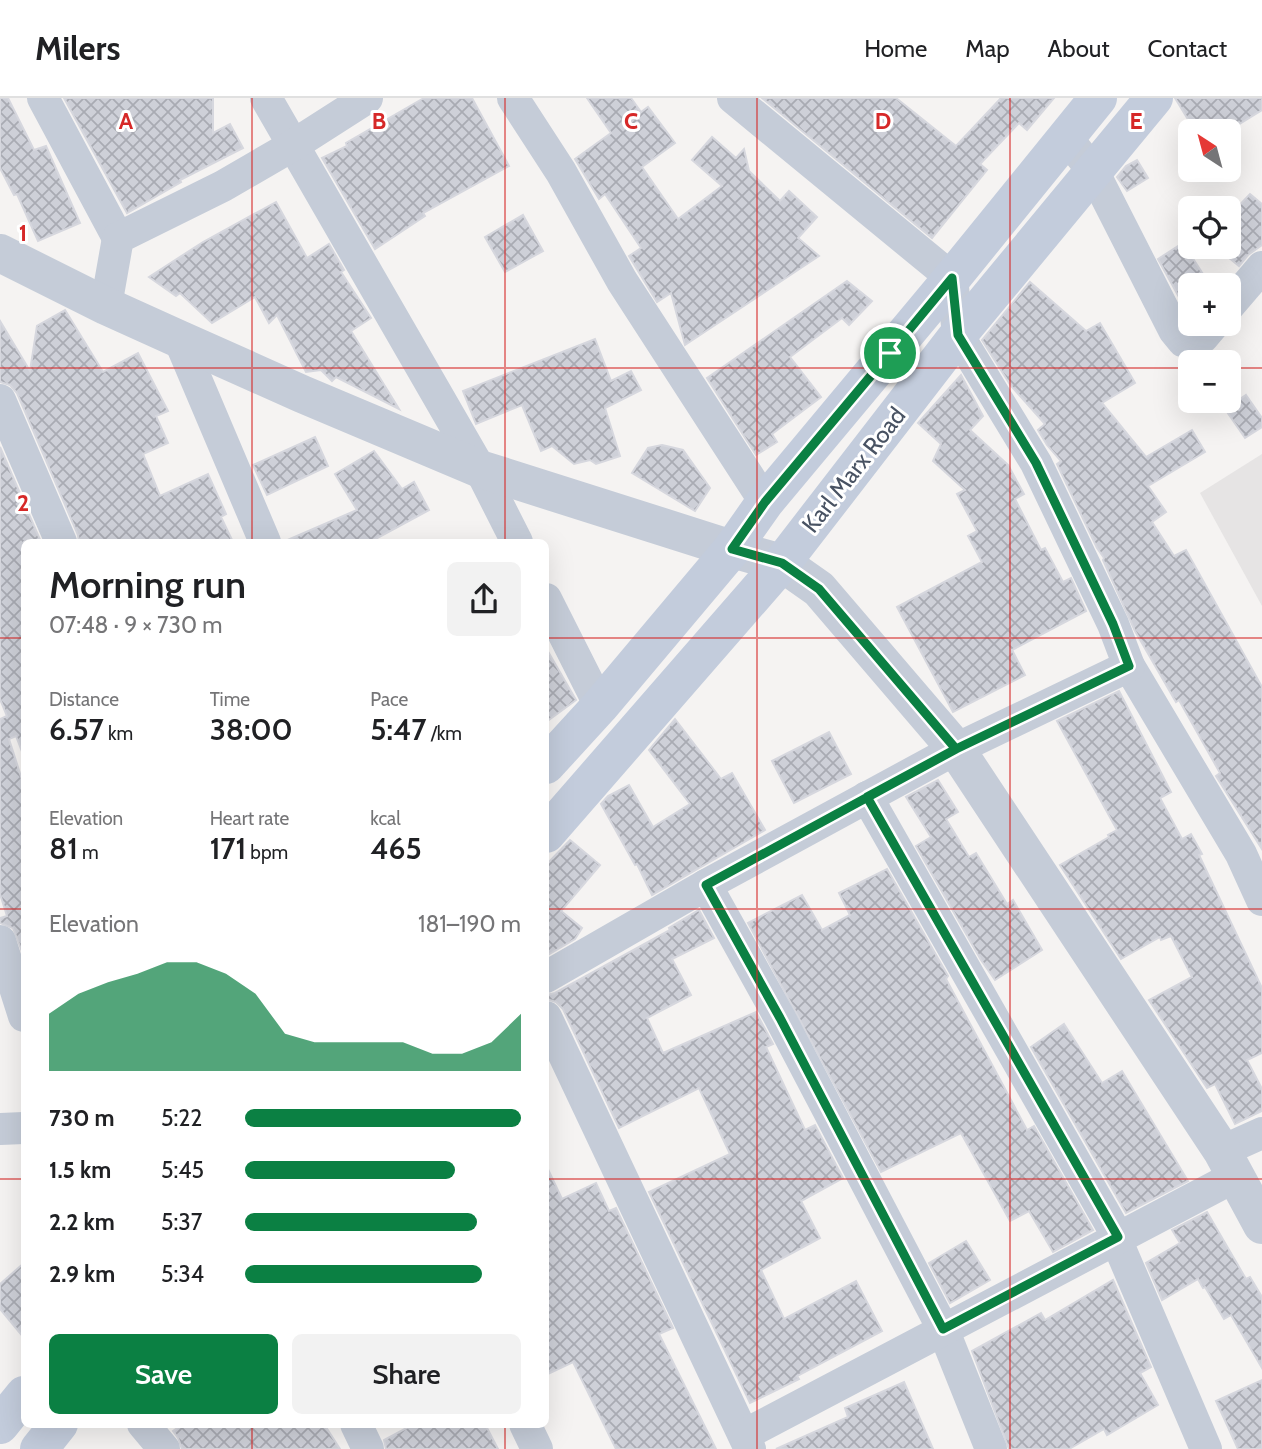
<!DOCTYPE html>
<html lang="en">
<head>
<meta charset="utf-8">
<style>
	:root { --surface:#fff; --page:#f2f2f2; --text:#202124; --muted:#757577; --line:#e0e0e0; --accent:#0b8043 }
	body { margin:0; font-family:Cabin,sans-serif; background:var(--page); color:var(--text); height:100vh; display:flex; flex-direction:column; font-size:26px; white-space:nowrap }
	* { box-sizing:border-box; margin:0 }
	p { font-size:23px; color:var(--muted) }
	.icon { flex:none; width:38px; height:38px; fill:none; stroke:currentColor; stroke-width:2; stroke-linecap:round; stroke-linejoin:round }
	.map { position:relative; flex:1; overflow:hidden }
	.panel { position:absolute; left:21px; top:441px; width:528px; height:889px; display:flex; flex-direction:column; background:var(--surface); border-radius:10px; box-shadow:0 7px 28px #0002 }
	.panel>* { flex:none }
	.needle { width:46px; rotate:324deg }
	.tools { position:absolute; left:1178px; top:21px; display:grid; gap:14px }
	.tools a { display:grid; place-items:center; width:63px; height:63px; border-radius:10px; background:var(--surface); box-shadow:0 7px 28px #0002; font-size:35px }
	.pin { position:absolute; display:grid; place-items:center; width:60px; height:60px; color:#fff; margin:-30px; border:4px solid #fff; border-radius:50%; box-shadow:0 2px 7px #0007 }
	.round { display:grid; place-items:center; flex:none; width:74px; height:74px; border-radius:10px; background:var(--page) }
	.overview { display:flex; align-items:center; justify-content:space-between; height:119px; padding:0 28px }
	h1 { font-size:38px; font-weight:600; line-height:52px }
	.figures { display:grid; grid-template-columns:repeat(3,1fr); gap:10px; height:119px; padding:7px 28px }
	.figures div { display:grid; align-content:center }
	.figures b { font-size:30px; font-weight:600 }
	.figures small { font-size:19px; font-weight:400 }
	.figures p { font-size:19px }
	.chart { height:196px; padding:14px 28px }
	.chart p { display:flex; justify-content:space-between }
	.chart svg { width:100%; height:126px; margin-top:7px; fill:var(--accent); opacity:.7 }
	.primary-button { display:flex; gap:14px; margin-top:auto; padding:14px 28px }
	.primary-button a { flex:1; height:80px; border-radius:10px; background:var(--accent); color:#fff; font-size:28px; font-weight:600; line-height:80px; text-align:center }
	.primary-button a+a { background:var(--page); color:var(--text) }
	ul { padding:0 28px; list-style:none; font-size:23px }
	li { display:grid; grid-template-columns:112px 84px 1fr; align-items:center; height:52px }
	li i { height:18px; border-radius:9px; background:var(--accent) }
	header { display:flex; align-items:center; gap:42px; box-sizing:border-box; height:98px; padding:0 35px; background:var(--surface); border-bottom:2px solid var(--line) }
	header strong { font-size:33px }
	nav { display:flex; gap:38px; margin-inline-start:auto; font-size:24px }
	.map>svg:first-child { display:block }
</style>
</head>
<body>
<header>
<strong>Milers</strong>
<nav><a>Home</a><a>Map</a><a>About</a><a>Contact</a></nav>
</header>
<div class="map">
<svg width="1262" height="1351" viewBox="0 0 1262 1351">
	<defs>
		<pattern id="building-cross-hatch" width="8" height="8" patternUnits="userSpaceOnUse" patternTransform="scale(1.75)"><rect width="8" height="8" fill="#ced0d8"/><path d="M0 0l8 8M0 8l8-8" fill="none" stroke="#a9abb3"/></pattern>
	</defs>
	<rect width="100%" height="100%" fill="#f5f3f2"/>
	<polygon fill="#e6e4e4" points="1262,356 1262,508 1200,395"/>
	<g fill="url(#building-cross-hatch)" stroke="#d6d7de" stroke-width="2">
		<polygon points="0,0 8,0 34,52 46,48 80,125 38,143 17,96 14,97 0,70"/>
		<polygon points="64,0 213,0 213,35 230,26 243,50 180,82 181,84 127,115"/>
		<polygon points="424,0 472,0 509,68 423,115 425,118 375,151 322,60 347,48 346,45"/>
		<polygon points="587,0 631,0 641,14 648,9 675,45 642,69 678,121 722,88 692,62 712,39 736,60 744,51 749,73 780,103 789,93 817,119 798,140 819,158 685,247 671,195 657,204 629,158 641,150 605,96 599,101 575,61 611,35"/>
		<polygon points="762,0 896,0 956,48 1001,0 1054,0 1027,32 1019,25 980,66 987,72 932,140"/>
		<polygon points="1175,0 1262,0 1262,12 1228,33 1195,33"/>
		<polygon points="1137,62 1148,80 1127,93 1117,79 1126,68"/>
		<polygon points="1250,96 1262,106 1262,147 1248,157 1239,168 1228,159 1228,119"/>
		<polygon points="276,104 307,160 329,146 344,172 341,174 371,220 351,233 399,311 336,279 332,283 321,272 306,274 277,217 269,225 255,199 212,225 180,195 176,198 149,179 203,144"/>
		<polygon points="523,117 543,153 505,174 485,139"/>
		<polygon points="1183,145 1210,187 1190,187 1190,219 1158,161"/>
		<polygon points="847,183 872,203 849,227 842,220 790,259 821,299 772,336 777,344 756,357 707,280"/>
		<polygon points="1030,184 1086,233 1100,225 1135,285 1102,305 1146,359 1192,332 1205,354 1148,388 1166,414 1152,424 1174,458 1186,452 1262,589 1262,751 1216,678 1220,675 1179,602 1176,604 1135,533 1103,462 1104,460 1097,450 1057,366 1061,363 1047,347 1038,332 1045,326 1011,288 982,242"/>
		<polygon points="65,212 103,274 138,255 168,313 156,318 168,345 143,356 160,398 208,376 226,416 221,419 233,444 79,444 78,437 17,295 10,287 0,284 0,223 30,273 37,228"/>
		<polygon points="595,241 611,283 631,273 641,292 605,310 620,358 596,366 590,362 574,366 552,348 541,353 522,307 476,326 463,293"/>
		<polygon points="961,277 983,318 970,332 1008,367 1024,396 1015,401 1041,452 1045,450 1063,484 1071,480 1086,513 1012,552 1025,577 953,614 897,509 982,464 968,438 977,433 957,396 965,392 933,363 941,346 918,325"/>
		<polygon points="1246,297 1262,320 1262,329 1245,340 1225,311"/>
		<polygon points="315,339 328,368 267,397 253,367"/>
		<polygon points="662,347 683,352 710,390 695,413 632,375 648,350"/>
		<polygon points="0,349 41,444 24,444 24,659 16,638 9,641 24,688 24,859 13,830 0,825 0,820 7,818 0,796 0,621 7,618 0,601"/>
		<polygon points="374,353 402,391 414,384 429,412 370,444 283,444 357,412 335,376"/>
		<polygon points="546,550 576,602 546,624"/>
		<polygon points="1119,593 1171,694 1160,700 1182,741 1191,736 1202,756 1199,757 1262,890 1262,955 1247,962 1262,991 1262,1013 1235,1026 1215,986 1207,990 1149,902 1192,879 1171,838 1161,842 1160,839 1121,861 1060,767 1109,739 1108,737 1117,732 1057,623"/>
		<polygon points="675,621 721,681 732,675 765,732 652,797 637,766 635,767 601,706 608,698 629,687 653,729 690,706 649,652"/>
		<polygon points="829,634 851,676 794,705 772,663"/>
		<polygon points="938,682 958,714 946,721 969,759 976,755 1007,806 1013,802 1042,852 995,882 981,862 916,748 931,739 906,699"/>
		<polygon points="570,742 600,767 561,813 582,830 575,841 546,858 546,767"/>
		<polygon points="887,771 948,878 946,881 1027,1032 1034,1028 1093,1132 1053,1154 1029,1113 1010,1123 961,1035 881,1074 748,825 802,797 822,832 850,817 839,795"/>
		<polygon points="699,812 714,840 672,861 691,897 647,920 663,955 756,914 773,946 766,949 805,1032 815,1027 843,1080 801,1103 820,1140 761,1172 784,1221 856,1183 882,1233 797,1278 799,1281 750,1305 649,1094 730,1056 699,990 619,1030 563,911 556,904 546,901 546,897 555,895 670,832 669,830"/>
		<polygon points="1064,926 1102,985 1122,973 1188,1083 1126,1115 1031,949"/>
		<polygon points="546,1067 562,1101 596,1085 609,1113 616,1110 673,1230 659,1236 716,1351 616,1351 573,1264 546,1277"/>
		<polygon points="1207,1114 1246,1181 1250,1179 1262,1199 1262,1270 1231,1217 1224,1221 1205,1189 1203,1190 1198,1181 1162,1202 1146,1165 1180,1145 1172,1132"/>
		<polygon points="966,1143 990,1182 950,1205 929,1165"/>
		<polygon points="24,1165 24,1240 0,1211 0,1186"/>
		<polygon points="1113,1182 1151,1269 1140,1275 1158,1307 1107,1337 1104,1331 1069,1351 1009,1351 972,1253 1041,1215 1045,1222"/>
		<polygon points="1262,1282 1262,1351 1238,1351 1216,1303"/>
		<polygon points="904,1284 933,1351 776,1351 848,1319 845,1310"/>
		<polygon points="183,1326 324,1326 340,1351 182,1351 178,1340 173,1333"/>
		<polygon points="414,1326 485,1326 498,1351 386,1351 384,1342"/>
	</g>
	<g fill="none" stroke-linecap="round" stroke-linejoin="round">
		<g stroke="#c5ccd8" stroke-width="32">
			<polyline points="43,0 118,140"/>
			<polyline points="266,0 480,371 517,444"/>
			<polyline points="513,0 561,74 622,183 765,404"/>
			<polyline points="733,0 952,180 958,237 1036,365 1113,526 1129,568 1241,756 1262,802"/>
			<polyline points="1066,39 1093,73 1174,232 1183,243 1203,239 1214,226"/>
			<polyline points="106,208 118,140 223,88 292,48 367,0"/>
			<polyline points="1228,209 1262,169"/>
			<polyline points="179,241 265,444"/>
			<polyline points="0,302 61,444"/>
			<polyline points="546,501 600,608"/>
			<polyline points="867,699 1118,1139 1116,1141 1206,1351"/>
			<polyline points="706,787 956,651 1129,568"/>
			<polyline points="0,843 24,918"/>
			<polyline points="546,879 706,787 780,920 943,1231 991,1351"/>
			<polyline points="546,919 750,1351"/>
			<polyline points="0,1031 24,1030"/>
			<polyline points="1222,1053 1262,1035"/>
			<polyline points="143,1326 164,1351"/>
			<polyline points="356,1326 368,1351"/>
			<polyline points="525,1326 537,1351"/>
			<polyline points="744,1337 1236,1078"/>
		</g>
		<polyline stroke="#c5ccd8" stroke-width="38" points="0,155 106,208 179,241 302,296 480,371 732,451 782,465 819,491 956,651 1222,1053 1262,1127"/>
		<g stroke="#c3ccdc" stroke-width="38">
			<polyline points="546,667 600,608 732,451 765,404 952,180 1098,0"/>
			<polyline points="546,736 782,465 958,237 1154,0"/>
			<polyline points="0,1327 24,1297"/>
			<polyline points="39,1351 59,1326"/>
		</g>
	</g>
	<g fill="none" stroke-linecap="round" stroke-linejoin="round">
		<g stroke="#fff" stroke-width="14">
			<polyline id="route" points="890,255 765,404 732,451 782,465 819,491 956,651 706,787 780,920 943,1231 1118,1139 867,699 956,651 1129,568 1113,526 1036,365 958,237 952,180 890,255"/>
		</g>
		<use href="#route" stroke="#0b8043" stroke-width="9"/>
	</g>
	<path fill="none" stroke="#d62828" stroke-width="2" stroke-opacity="0.55" d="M252,0V444M505,0V444M757,0V1351M1010,0V1351M0,270H1190M1228,270H1262M0,540H24M546,540H1262M0,811H24M546,811H1262M0,1081H24M546,1081H1262M252,1326V1351M505,1326V1351"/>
	<g text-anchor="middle" stroke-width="6" stroke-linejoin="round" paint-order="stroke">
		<g font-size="24" fill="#485262" stroke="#fff">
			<text transform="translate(854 372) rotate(-52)" y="8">Karl Marx Road</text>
		</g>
	</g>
	<g font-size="23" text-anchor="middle" font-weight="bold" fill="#d62828" stroke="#fff" stroke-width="6" stroke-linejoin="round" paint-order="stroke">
		<text x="126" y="31">A</text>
		<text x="379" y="31">B</text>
		<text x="631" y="31">C</text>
		<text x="883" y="31">D</text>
		<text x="1136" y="31">E</text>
		<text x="23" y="143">1</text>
		<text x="23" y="413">2</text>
	</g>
</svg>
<div class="tools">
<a><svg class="needle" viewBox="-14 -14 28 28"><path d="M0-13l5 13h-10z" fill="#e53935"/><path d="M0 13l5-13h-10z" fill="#757577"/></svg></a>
<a><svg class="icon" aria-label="locate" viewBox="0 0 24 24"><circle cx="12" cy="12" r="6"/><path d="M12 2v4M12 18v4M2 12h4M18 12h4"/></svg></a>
<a>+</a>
<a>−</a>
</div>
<div class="pin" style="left:890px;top:255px;background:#1e9e55"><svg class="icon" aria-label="arrive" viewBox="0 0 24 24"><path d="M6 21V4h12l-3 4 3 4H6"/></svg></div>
<section class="panel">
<div class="overview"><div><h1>Morning run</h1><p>07:48 · 9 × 730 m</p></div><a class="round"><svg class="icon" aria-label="share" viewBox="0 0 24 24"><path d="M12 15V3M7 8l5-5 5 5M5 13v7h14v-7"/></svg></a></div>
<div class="figures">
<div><p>Distance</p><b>6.57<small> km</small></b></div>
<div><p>Time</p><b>38:00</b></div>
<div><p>Pace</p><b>5:47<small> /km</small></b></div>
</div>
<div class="figures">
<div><p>Elevation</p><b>81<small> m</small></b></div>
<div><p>Heart rate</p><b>171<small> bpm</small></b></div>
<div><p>kcal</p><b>465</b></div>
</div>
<div class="chart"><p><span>Elevation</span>181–190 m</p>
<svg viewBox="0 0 160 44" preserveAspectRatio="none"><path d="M0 44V24L10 17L20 13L30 10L40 6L50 6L60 10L70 17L80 31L90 34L100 34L110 34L120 34L130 38L140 38L150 34L160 24V44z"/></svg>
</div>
<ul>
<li><b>730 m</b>5:22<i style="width:100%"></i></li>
<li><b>1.5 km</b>5:45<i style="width:76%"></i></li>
<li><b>2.2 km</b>5:37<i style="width:84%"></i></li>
<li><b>2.9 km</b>5:34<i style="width:86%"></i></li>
</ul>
<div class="primary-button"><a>Save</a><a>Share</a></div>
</section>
</div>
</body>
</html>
